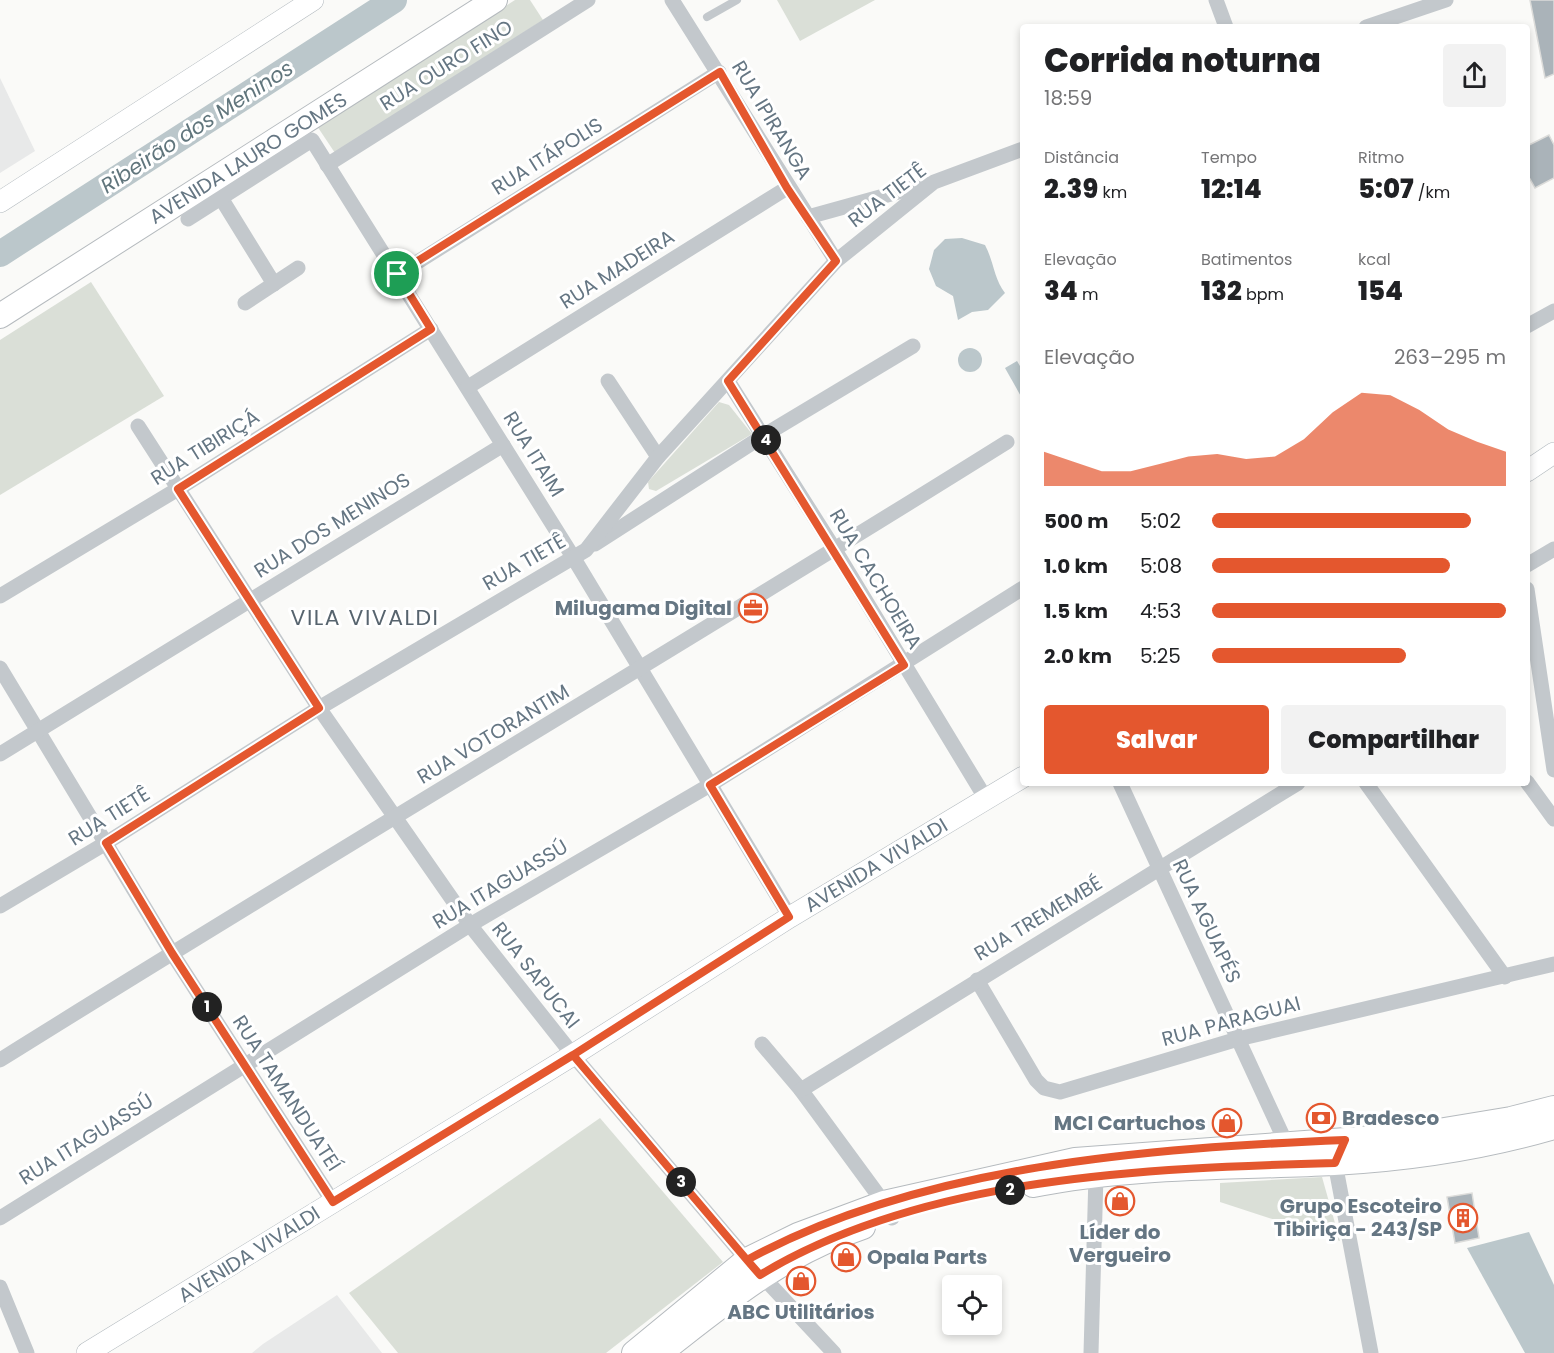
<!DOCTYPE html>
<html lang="pt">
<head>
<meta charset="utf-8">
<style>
	:root { --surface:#fff; --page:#f2f2f2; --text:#202124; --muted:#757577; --accent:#e4572e }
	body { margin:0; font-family:Poppins,sans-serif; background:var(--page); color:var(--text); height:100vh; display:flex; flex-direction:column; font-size:22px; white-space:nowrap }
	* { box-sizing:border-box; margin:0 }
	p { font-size:20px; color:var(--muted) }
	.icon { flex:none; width:33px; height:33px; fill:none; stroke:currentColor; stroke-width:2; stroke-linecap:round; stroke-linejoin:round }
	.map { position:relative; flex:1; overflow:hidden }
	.drawer { position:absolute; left:1020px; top:24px; width:510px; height:762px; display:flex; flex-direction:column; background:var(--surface); border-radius:6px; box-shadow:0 3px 9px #0003 }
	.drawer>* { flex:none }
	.fabs { position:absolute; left:942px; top:1275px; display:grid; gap:12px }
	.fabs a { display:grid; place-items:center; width:60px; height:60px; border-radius:6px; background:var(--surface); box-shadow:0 3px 9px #0003; font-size:30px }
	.pin { position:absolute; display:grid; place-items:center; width:51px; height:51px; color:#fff; margin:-26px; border:3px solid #fff; border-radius:50%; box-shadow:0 2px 6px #0007 }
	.km { position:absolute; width:30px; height:30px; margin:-15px; border-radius:50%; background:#222; color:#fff; font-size:16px; line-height:30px; text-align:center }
	.round { display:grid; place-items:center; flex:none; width:63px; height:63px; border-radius:6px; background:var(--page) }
	.summary { display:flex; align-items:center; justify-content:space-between; height:102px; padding:0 24px }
	h1 { font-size:33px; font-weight:800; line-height:45px }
	.figures { display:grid; grid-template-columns:repeat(3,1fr); gap:9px; height:102px; padding:6px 24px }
	.figures div { display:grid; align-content:center }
	.figures b { font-size:26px; font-weight:800 }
	.figures small { font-size:16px; font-weight:400 }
	.figures p { font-size:16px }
	.chart { height:168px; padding:12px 24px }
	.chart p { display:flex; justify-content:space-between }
	.chart svg { width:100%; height:108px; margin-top:6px; fill:var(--accent); opacity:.7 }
	.button { display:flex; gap:12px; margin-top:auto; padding:12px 24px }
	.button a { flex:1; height:69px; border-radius:6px; background:var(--accent); color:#fff; font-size:24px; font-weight:800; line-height:69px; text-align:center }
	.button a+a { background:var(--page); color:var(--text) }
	ul { padding:0 24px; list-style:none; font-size:20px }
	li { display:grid; grid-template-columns:96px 72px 1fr; align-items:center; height:45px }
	li i { height:15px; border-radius:8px; background:var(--accent) }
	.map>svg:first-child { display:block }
</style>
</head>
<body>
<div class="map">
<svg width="1554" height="1353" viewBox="0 0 1554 1353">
	<rect width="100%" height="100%" fill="#fafaf8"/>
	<g fill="#e8e9e9">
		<polygon points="0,78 35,151 0,173"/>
		<polygon points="337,1295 382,1353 252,1353 263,1344"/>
	</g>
	<g fill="#dadfd7">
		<polygon points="515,0 530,0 543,20 335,153 317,126"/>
		<polygon points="777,0 875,0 800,41"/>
		<polygon points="91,282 164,396 0,495 0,340"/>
		<polygon points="719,402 729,405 752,434 656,491 649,489 648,482"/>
		<polygon points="600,1118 723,1262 606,1353 398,1353 349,1293"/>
		<polygon points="1322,1177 1340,1241 1220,1202 1220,1183"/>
	</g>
	<g fill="#bbc7cb">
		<path d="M962,238L985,245C994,262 994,279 1005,293L988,310L972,312L958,320L953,296L936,286L929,269L934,250L945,239Z"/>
		<circle cx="970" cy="360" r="12"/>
		<polygon points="1017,361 1023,371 1023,400 1005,368"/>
		<polygon points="1529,1232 1554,1285 1554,1353 1525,1353 1467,1248"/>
	</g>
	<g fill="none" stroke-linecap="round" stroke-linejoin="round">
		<polyline stroke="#bbc7cb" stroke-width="26" points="0,254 394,0"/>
	</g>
	<g fill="#aab3b9" stroke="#dcdcda" stroke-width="1.5">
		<polygon points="1530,0 1554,0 1554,74 1545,78"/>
		<polygon points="1549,135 1554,145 1554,178 1535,188 1530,179 1527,181 1527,146"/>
		<polygon points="1472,1193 1479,1238 1455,1243 1447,1197"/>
	</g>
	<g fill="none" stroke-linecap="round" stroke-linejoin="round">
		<g stroke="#b3babf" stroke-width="22">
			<g id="secondary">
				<polyline points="0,202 313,0"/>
				<polyline points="1527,471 1554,453"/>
				<polyline points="87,1353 573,1055 790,917 1023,777"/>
			</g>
		</g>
		<g stroke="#b5babe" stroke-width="26">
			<g id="primary">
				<polyline points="0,316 495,0"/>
				<path d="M1033,1185C1132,1165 1234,1168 1334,1163C1408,1159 1482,1148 1554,1127"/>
				<polyline points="634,1353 747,1260 798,1235 884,1203 1075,1160 1414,1135 1511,1119 1554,1108"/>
				<path d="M660,1353C727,1301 780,1255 863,1227"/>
			</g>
		</g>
		<polyline stroke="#c3c8cc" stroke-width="8" points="707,17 737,0"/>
		<g stroke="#c3c8cc" stroke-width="15">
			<polyline points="672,0 836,261"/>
			<polyline points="1216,0 1226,27"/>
			<polyline points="1366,27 1446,0"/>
			<polyline points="327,165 588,0"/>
			<polyline points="221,198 274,284"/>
			<polyline points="808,217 927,184"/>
			<polyline points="188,219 312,140 573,557 790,917"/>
			<polyline points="397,275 719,72"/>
			<polyline points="245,303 298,268"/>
			<polyline points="1527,326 1554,311"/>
			<polyline points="608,381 658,457"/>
			<polyline points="728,381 835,550 986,799"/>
			<polyline points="468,387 787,188"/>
			<polyline points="138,426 319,708 470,925 573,1055 747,1260 834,1353"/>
			<polyline points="595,544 763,436 913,346"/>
			<polyline points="1527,565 1554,549"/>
			<polyline points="1527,589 1554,770"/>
			<polyline points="0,596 178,489 431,329"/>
			<polyline points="0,668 172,953 333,1202"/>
			<polyline points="0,754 503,445"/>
			<polyline points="1527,782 1554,819"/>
			<polyline points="1120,783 1286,1143"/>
			<polyline points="1366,783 1505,977"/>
			<polyline points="0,906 106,843 319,708 586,550 658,457 836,261 934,182 1023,149"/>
			<polyline points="977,980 1036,1080 1044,1088 1060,1092 1238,1039 1554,964"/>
			<polyline points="762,1044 801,1090 884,1203 892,1218"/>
			<path d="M0,1060C334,851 673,651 1007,442"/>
			<polyline points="801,1090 1298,783"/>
			<polyline points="1335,1163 1371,1353"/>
			<polyline points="0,1218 470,925 710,785 1023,588"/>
			<polyline points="0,1287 27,1353"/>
			<polyline points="1091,1353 1096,1175"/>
		</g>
		<use href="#secondary" stroke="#fff" stroke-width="21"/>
		<use href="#primary" stroke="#fff" stroke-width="24"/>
	</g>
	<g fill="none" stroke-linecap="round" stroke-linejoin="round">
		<g stroke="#fff" stroke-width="12">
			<path id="route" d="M397,274L431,329L178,489L319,708L106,843L172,953L333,1202L573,1055L747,1260L760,1275C923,1176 1149,1168 1335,1163L1345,1140C1151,1148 920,1165 747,1260L573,1055L789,917L710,785L904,665L728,381L836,261L787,188L720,72L397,274"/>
		</g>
		<use href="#route" stroke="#e4572e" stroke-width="8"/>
	</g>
	<defs>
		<g id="office-ring" transform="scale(1.5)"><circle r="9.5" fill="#fff" stroke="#e4572e" stroke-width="1.5"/><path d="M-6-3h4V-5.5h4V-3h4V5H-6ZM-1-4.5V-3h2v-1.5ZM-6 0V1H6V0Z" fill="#e4572e"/></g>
		<g id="bank-ring" transform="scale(1.5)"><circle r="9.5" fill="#fff" stroke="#e4572e" stroke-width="1.5"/><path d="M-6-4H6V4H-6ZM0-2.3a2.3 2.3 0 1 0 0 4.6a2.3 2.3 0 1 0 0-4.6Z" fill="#e4572e"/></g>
		<g id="shop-ring" transform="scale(1.5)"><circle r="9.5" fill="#fff" stroke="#e4572e" stroke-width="1.5"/><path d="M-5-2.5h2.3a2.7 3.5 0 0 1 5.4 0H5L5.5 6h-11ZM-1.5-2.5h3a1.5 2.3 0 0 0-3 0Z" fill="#e4572e"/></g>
		<g id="building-ring" transform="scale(1.5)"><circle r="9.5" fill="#fff" stroke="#e4572e" stroke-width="1.5"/><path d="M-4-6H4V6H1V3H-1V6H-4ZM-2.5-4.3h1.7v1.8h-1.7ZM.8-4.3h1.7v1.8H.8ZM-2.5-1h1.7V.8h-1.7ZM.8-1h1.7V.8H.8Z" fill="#e4572e"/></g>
	</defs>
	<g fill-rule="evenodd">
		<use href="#office-ring" x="753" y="608"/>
		<use href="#bank-ring" x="1321" y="1118"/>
		<use href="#shop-ring" x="1227" y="1123"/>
		<use href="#shop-ring" x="1120" y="1201"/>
		<use href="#building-ring" x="1463" y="1218"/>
		<use href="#shop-ring" x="846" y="1257"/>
		<use href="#shop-ring" x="801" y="1281"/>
	</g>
	<g text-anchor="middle" stroke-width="6" stroke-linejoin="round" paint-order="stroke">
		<g font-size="20" fill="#657683" stroke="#fff">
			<text transform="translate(446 65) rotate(-32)" y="7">RUA OURO FINO</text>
			<text transform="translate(772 120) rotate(59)" y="7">RUA IPIRANGA</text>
			<text transform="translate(547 156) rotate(-32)" y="7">RUA ITÁPOLIS</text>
			<text transform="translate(248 158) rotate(-32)" y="7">AVENIDA LAURO GOMES</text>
			<text transform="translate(887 195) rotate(-37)" y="7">RUA TIETÊ</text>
			<text transform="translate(617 269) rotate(-32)" y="7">RUA MADEIRA</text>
			<text transform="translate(205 447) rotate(-32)" y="7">RUA TIBIRIÇÁ</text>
			<text transform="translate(534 454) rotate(58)" y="7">RUA ITAIM</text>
			<text transform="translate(332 525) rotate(-32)" y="7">RUA DOS MENINOS</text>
			<text transform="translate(524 562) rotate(-30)" y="7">RUA TIETÊ</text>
			<text transform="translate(876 579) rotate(59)" y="7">RUA CACHOEIRA</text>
			<text transform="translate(493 734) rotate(-31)" y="7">RUA VOTORANTIM</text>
			<text transform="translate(109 816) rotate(-32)" y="7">RUA TIETÊ</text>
			<text transform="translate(876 865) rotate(-31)" y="7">AVENIDA VIVALDI</text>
			<text transform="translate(500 884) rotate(-31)" y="7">RUA ITAGUASSÚ</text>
			<text transform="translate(1038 918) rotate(-31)" y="7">RUA TREMEMBÉ</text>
			<text transform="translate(1207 921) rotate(65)" y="7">RUA AGUAPÉS</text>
			<text transform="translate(536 975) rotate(52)" y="7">RUA SAPUCAI</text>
			<text transform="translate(1231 1021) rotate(-15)" y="7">RUA PARAGUAI</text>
			<text transform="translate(287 1093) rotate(57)" y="7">RUA TAMANDUATEÍ</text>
			<text transform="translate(86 1139) rotate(-32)" y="7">RUA ITAGUASSÚ</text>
			<text transform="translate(249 1254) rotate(-32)" y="7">AVENIDA VIVALDI</text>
		</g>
		<g font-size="20" font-weight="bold" fill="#657683" stroke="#fff" text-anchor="end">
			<text x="732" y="615">Milugama Digital</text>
			<text x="1342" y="1125" text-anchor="start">Bradesco</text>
			<text x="1206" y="1130">MCI Cartuchos</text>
			<text x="1442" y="1213">Grupo Escoteiro<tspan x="1442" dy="23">Tibiriça - 243/SP</tspan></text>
			<text x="1120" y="1239" text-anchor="middle">Líder do<tspan x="1120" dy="23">Vergueiro</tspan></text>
			<text x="867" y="1264" text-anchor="start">Opala Parts</text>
			<text x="801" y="1319" text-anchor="middle">ABC Utilitários</text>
		</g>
		<g font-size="21" font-style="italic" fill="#60757c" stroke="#fff">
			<text transform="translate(197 127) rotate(-33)" y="7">Ribeirão dos Meninos</text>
		</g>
		<g font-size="22" letter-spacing="1.5" fill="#57646e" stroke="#fff">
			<text x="365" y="625">VILA VIVALDI</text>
		</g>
	</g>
</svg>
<div class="fabs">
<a><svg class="icon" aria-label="locate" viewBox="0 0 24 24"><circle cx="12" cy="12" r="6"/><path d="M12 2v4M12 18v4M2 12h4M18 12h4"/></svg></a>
</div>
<div class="pin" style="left:397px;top:274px;background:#1e9e55"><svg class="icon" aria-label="arrive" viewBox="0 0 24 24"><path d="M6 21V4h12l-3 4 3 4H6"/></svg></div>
<b class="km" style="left:207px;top:1007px">1</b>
<b class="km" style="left:1010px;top:1190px">2</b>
<b class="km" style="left:681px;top:1182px">3</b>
<b class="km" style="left:766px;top:440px">4</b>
<section class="drawer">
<div class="summary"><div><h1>Corrida noturna</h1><p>18:59</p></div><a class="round"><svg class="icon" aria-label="share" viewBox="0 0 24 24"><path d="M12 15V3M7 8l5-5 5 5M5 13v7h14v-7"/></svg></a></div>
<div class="figures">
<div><p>Distância</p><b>2.39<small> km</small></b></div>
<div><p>Tempo</p><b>12:14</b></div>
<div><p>Ritmo</p><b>5:07<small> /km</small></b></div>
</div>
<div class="figures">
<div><p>Elevação</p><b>34<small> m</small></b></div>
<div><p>Batimentos</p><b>132<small> bpm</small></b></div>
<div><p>kcal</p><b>154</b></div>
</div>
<div class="chart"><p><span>Elevação</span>263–295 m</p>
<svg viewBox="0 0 160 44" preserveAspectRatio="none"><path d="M0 44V30L10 34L20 38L30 38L40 35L50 32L60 31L70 33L80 32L90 25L100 14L110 6L120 7L130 13L140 21L150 26L160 30V44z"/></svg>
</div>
<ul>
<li><b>500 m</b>5:02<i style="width:88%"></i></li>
<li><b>1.0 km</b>5:08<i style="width:81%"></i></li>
<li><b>1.5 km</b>4:53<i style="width:100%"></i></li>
<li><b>2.0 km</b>5:25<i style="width:66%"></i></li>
</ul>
<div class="button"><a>Salvar</a><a>Compartilhar</a></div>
</section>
</div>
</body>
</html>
